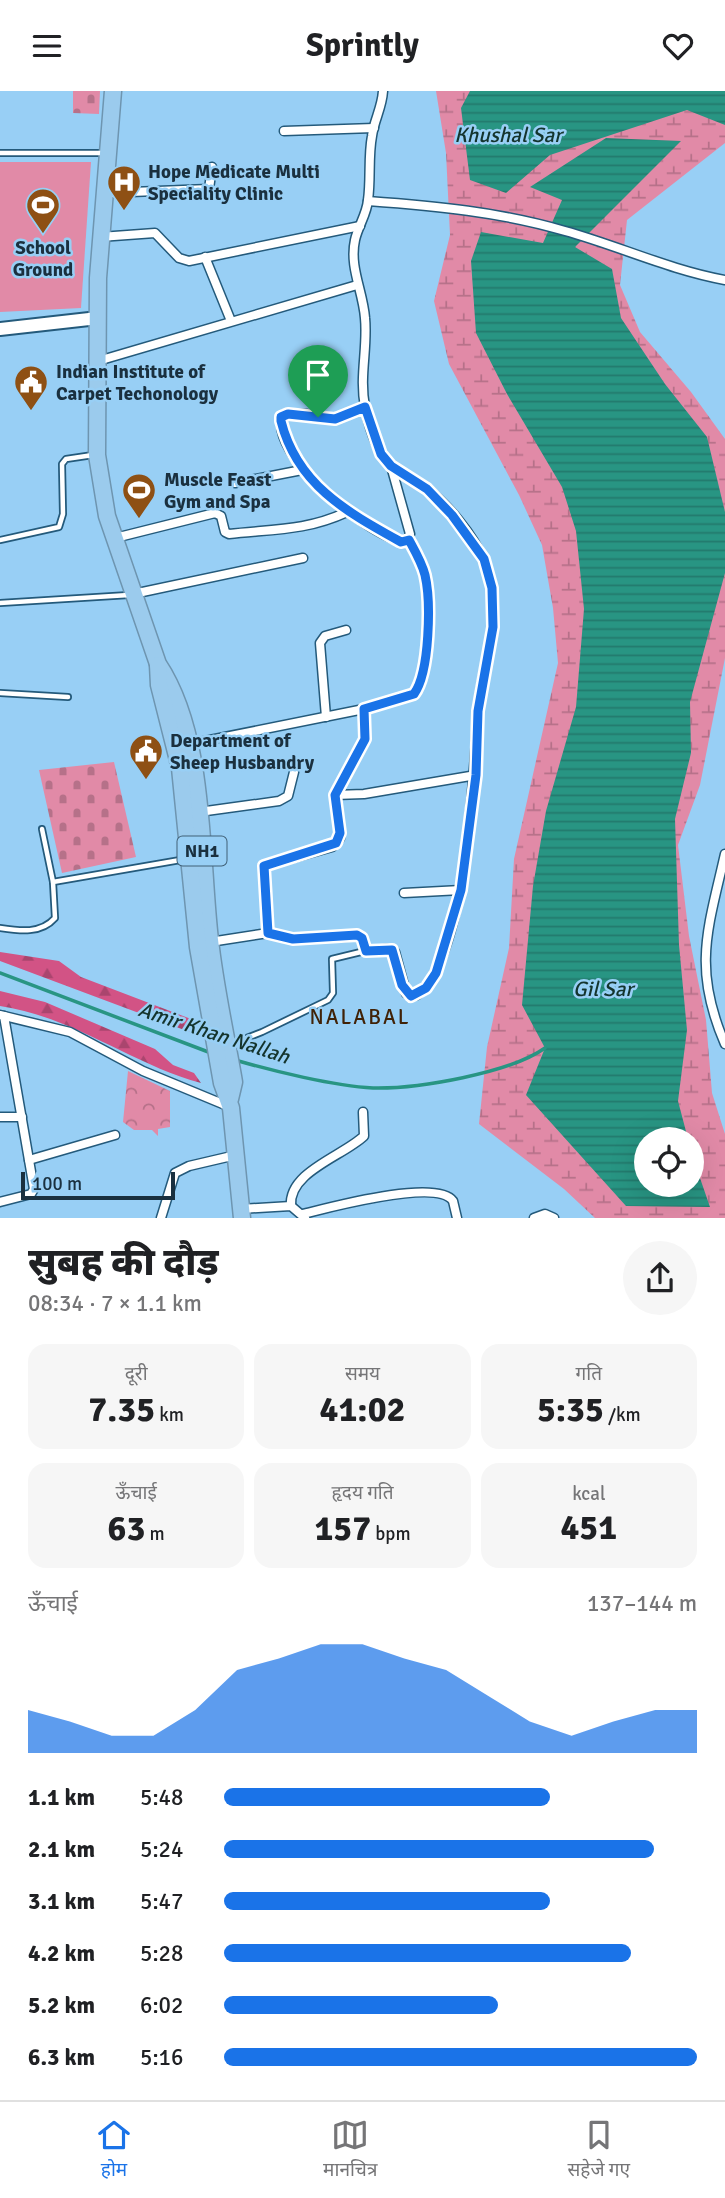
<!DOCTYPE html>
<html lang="hi">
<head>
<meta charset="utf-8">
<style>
	:root { --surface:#fff; --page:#f6f6f6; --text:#202124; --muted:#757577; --line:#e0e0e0; --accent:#1a73e8 }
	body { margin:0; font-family:Signika,"Noto Sans Devanagari",sans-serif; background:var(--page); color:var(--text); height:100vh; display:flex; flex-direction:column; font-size:26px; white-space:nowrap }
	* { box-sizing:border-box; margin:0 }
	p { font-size:23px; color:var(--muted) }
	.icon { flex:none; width:38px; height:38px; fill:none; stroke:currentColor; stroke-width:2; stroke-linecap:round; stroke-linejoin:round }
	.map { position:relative; height:1127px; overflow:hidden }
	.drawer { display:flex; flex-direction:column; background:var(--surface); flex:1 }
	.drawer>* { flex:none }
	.buttons { position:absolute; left:634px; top:1036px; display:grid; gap:14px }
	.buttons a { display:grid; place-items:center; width:70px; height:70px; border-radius:50%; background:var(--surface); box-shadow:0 7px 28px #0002; font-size:35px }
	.scale { position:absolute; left:21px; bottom:18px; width:154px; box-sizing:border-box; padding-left:7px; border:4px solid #1a303f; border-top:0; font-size:19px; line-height:24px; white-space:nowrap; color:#1a303f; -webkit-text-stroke:5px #98cff5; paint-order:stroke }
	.pin { position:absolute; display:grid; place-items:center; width:60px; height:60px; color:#fff; margin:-72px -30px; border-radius:50% 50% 50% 0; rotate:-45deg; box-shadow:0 0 7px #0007 }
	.pin .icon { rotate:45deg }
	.round { display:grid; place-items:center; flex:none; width:74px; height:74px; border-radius:37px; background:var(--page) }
	.overview { display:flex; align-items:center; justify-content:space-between; height:119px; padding:0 28px }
	h1 { font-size:38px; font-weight:800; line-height:52px }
	.figures { display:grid; grid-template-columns:repeat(3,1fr); gap:10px; height:119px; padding:7px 28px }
	.figures div { display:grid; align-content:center; border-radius:18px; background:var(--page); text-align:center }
	.figures b { font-size:35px; font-weight:800 }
	.figures small { font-size:19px; font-weight:400 }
	.figures p { font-size:19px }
	.chart { height:196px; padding:14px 28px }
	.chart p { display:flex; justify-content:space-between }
	.chart svg { width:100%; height:126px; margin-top:7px; fill:var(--accent); opacity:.7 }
	ul { padding:0 28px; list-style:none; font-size:23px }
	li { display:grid; grid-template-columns:112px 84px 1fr; align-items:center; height:52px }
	li i { height:18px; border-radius:9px; background:var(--accent) }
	header { display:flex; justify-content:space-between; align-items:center; height:91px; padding:0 28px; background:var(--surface); font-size:32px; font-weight:800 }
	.tab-bar { display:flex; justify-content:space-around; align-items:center; height:98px; border-top:2px solid var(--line); background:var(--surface); font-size:19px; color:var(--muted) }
	.tab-bar a { display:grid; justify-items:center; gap:4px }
	.tab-bar .current { color:var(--accent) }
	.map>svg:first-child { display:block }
</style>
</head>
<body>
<header><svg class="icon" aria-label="menu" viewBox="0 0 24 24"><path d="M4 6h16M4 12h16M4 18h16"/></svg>Sprintly<svg class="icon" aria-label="heart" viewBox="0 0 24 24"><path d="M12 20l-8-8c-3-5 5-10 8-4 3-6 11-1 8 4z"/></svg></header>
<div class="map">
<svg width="725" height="1127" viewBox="0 0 725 1127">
	<defs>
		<pattern id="forest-firs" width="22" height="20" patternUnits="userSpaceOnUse" patternTransform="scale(1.75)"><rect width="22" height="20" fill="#d25385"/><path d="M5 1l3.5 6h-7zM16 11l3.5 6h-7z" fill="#aa456e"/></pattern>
		<pattern id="wetland-marsh" width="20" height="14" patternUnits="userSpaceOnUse" patternTransform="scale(1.75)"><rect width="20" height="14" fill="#e18aa7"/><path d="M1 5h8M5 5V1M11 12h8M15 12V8" fill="none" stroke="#b67189"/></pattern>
		<pattern id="cemetery-stones" width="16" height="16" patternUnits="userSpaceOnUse" patternTransform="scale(1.75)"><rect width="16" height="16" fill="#e18aa7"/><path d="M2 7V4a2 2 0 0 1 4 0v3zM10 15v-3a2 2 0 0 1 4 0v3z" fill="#b67189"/></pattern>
		<pattern id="park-crowns" width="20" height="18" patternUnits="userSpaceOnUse" patternTransform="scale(1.75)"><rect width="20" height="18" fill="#e18aa7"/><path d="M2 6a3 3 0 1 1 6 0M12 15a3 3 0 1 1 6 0" fill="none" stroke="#b67189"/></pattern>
		<pattern id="water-rules" width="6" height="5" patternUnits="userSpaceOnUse" patternTransform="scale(1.75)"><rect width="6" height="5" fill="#289583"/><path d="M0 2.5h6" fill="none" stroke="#227a6d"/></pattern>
	</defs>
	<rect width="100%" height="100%" fill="#98cff5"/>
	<g fill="url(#forest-firs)">
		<polygon points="0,861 59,870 81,886 191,928 195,943 0,870"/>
		<path d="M0,900L45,911L155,958L173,974L194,982L201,992C131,973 74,926 0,915Z"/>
	</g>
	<path fill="url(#wetland-marsh)" fill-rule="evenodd" d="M436,0H725V52L627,129L620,194L640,241L691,301L725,348V567L700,694L678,754L689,845L706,929L712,1002L725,1043V1127H595L564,1098L479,1033L487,956L509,857L514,768L558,572L553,517L542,454L519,404L449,273L434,210L450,144L446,62ZM646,1048H691V1094H646Z"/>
	<g fill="url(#cemetery-stones)">
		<polygon points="73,0 100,0 99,23 73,22"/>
		<polygon points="114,671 136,766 62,782 39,679"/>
	</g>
	<polygon fill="url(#park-crowns)" points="128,980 170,1000 170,1036 158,1038 158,1045 152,1039 134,1039 123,1031"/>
	<polygon fill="#e18aa7" points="0,71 91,71 81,217 0,221"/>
	<g fill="url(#water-rules)">
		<polygon points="470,0 725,0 725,34 687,19 550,64 506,102 470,89 461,17"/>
		<polygon points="606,47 681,50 575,156 612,178 621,227 665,293 707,346 725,421 725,482 690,611 691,662 675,728 679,854 687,939 678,1010 688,1048 646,1048 646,1094 691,1094 691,1061 710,1116 626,1115 526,1004 545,957 522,914 533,795 546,720 576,616 584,518 576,440 562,396 507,303 476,242 471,170 481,141 543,152 562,109 530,96"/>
	</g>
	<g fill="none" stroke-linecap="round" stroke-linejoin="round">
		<g stroke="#289583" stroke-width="3.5">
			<polyline points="0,882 211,962"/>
			<path d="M235,969C273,980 334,995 373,997C418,998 510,982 545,957"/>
		</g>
		<g stroke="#245a7b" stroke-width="8">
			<g id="lane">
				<polyline points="0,62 104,62"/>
				<polyline points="0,449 59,436 63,423 62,373 66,368 93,364"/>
				<polyline points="0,512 129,504"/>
				<polyline points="0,602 68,606"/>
				<polyline points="42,738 53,791"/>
				<path d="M0,837C20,840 41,843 55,827L53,791L186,768"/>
				<polyline points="231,953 262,941 328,909 333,902 332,868 365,860"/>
			</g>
		</g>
		<g stroke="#245a7b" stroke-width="11">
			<g id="street">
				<polyline points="284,40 374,37"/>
				<polyline points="105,102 209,98 212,76"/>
				<path d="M368,110C435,115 501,121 565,140C619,155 670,179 725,189"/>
				<polyline points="100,146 155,142 179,167 189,170 360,135"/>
				<polyline points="205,166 231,230"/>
				<polyline points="98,270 357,194"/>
				<path d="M365,316L335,328L306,323L283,324C266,362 372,449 406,451L410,443L391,375"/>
				<polyline points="235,392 302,379"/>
				<path d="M115,447L215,422L221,425L225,441L229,443C273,438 306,440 347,421"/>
				<polyline points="133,503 303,467"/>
				<polyline points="326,626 320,552 325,545 346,539"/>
				<path d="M190,653L364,618L414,603C430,581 431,510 425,484C422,472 415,460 409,448"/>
				<polyline points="335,704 364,703 476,684"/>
				<polyline points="199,721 279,710 288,705 294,681"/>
				<path d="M725,763C708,838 692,877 725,953"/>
				<polyline points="404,802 461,799"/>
				<path d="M268,842L293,848L360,845L366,860L388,858L395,861L406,902L417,904C467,865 473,684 478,621C482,570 506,520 484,470C473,443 448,414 425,396C415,388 404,385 394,377C377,364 369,336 365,316C359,285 368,257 365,227C363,200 349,176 355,149C358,135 367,123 368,109C371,88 368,66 372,45C374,29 382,17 383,0"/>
				<polyline points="210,851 268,842 264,775 332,756 340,747 335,704 365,648 364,618"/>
				<polyline points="0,924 70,941 143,980 230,1016"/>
				<polyline points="0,1026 22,1026"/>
				<polyline points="29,1069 115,1044"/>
				<polyline points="0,1111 31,1103 34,1098 4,925"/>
				<path d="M291,1115C288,1081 343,1065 364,1045L363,1021"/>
				<polyline points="241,1118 291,1115 305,1127"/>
				<path d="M303,1123C328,1117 437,1087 453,1110L457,1127"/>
				<polyline points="161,1127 175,1082 189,1075 236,1064"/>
				<polyline points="534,1127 545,1123 554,1127"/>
			</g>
		</g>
		<g stroke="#245a7b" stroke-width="16">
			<polyline id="secondary" points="0,238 98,227"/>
		</g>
		<g stroke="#6e95b0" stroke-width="19">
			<g id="highway">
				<path d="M113,0L98,187L97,364L107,425L158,573C206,645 200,764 210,849C215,896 226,944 234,991L230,1008"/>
				<polyline points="158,574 159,594 180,677 198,856 222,992 231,1017 242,1127"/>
			</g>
		</g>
		<use href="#lane" stroke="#fff" stroke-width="4.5"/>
		<use href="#street" stroke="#fff" stroke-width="8"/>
		<use href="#secondary" stroke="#fff" stroke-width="12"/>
		<use href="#highway" stroke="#9bcbed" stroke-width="16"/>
	</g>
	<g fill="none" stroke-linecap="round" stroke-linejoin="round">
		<g stroke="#fff" stroke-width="14">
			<path id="route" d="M365,316L381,363L391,375L427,398L452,424L484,468L492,497L493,536L478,620L476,684L461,799L436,882L426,897L411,905L402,894L392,859L366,860L362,847L357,844L293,848L268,842L264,775L336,752L340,742L335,704L365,648L364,618L414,603C430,581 431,510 425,484C422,472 415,460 409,449L401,451C347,421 297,394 281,330V326L288,323L335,328Z"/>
		</g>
		<use href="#route" stroke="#1a73e8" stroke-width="9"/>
	</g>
	<defs>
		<g id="hospital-pin" transform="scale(1.75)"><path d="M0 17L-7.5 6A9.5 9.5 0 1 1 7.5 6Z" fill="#8e5014" stroke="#98cff5"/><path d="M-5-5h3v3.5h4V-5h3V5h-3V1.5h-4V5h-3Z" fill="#fff"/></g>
		<g id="stadium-pin" transform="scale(1.75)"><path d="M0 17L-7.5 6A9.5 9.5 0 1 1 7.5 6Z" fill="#8e5014" stroke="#98cff5"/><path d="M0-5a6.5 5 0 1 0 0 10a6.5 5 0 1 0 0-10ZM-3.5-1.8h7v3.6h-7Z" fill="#fff"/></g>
		<g id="civic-pin" transform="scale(1.75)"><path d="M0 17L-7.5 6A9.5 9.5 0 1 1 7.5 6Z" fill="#8e5014" stroke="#98cff5"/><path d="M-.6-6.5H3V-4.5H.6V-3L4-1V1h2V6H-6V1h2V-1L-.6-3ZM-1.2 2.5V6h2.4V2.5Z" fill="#fff"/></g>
	</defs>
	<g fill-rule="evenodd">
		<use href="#hospital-pin" x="124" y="91"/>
		<use href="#stadium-pin" x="43" y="114"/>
		<use href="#civic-pin" x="31" y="291"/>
		<use href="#stadium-pin" x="139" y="399"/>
		<use href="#civic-pin" x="146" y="660"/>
	</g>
	<g text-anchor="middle" stroke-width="5" stroke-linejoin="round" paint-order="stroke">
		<rect fill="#98cff5" stroke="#406076" stroke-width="2" x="177.5" y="745.5" width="49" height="29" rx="5"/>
		<g font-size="18" font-weight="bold" fill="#1a303f">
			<text x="202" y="766">NH1</text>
		</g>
		<g font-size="19" font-weight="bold" fill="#1a303f" stroke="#98cff5" text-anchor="start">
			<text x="148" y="87">Hope Medicate Multi<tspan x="148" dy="22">Speciality Clinic</tspan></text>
			<text x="43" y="163" text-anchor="middle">School<tspan x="43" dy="22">Ground</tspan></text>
			<text x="56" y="287">Indian Institute of<tspan x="56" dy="22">Carpet Techonology</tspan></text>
			<text x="164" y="395">Muscle Feast<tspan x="164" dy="22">Gym and Spa</tspan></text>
			<text x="170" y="656">Department of<tspan x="170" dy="22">Sheep Husbandry</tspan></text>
		</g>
		<g font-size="21" font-style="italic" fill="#14342d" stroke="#98cff5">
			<text x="508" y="51">Khushal Sar</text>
			<text x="603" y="905">Gil Sar</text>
			<text transform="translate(214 942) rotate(18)" y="7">Amir Khan Nallah</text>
		</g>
		<g font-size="21" letter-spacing="2" fill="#402207" stroke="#98cff5">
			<text x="360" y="933">NALABAL</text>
		</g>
	</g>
</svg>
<div class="buttons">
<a><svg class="icon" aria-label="locate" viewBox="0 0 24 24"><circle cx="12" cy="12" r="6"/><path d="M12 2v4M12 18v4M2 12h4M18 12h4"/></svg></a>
</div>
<div class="scale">100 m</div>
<div class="pin" style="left:318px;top:326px;background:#1e9e55"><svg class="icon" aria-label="arrive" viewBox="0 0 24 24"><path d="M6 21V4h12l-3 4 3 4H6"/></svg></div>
</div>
<section class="drawer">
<div class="overview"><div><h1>सुबह की दौड़</h1><p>08:34 · 7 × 1.1 km</p></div><a class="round"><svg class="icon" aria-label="share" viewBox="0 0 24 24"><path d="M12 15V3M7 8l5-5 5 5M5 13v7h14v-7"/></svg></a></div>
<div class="figures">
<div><p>दूरी</p><b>7.35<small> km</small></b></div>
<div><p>समय</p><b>41:02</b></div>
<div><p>गति</p><b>5:35<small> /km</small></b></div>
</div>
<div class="figures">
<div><p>ऊँचाई</p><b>63<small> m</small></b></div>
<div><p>हृदय गति</p><b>157<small> bpm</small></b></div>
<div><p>kcal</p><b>451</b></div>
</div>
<div class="chart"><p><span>ऊँचाई</span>137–144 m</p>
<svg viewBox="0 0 160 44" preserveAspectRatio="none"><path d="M0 44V29L10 33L20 38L30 38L40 29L50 15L60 11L70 6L80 6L90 11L100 15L110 24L120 33L130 38L140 33L150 29L160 29V44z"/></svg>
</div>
<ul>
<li><b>1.1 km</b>5:48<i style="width:69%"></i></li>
<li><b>2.1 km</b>5:24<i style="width:91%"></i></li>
<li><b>3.1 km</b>5:47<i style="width:69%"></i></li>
<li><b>4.2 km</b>5:28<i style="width:86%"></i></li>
<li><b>5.2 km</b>6:02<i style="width:58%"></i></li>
<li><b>6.3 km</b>5:16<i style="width:100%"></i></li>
</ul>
</section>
<nav class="tab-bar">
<a class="current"><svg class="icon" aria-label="home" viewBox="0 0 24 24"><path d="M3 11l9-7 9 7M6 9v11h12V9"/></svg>होम</a>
<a><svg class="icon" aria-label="map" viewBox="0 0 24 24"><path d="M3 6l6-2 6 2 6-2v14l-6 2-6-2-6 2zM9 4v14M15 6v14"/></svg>मानचित्र</a>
<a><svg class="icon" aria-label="saved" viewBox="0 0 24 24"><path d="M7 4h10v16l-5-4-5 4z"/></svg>सहेजे गए</a>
</nav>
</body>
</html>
